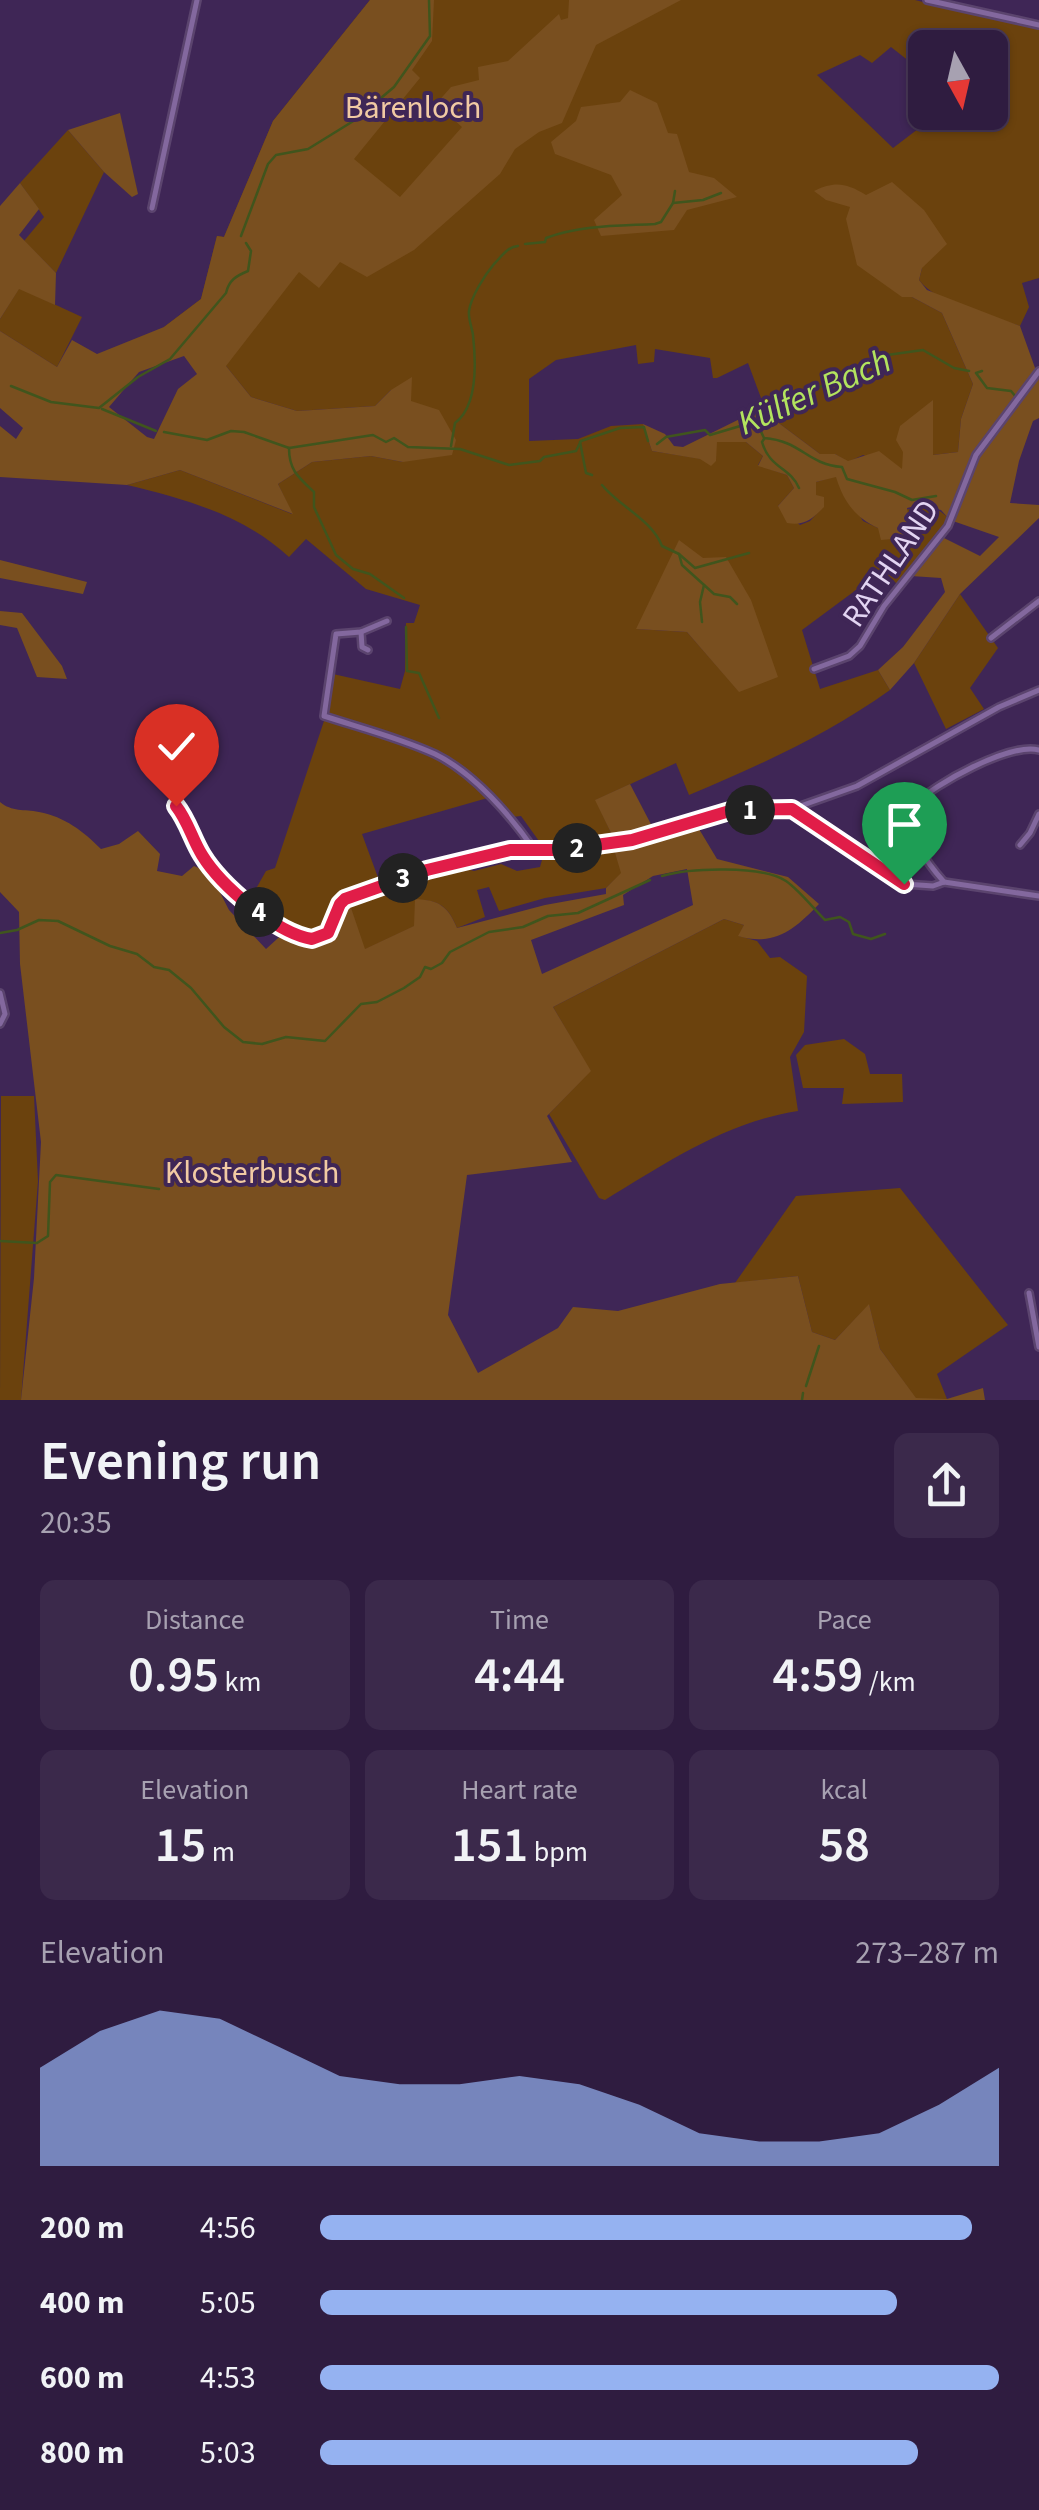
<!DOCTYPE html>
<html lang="en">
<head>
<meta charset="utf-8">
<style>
	:root { --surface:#2f1c40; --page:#3b294b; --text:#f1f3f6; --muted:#a7a1b1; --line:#4a3a59; --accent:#95b2f1 }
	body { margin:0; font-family:"Source Sans 3",sans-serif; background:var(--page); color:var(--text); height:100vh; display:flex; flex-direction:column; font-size:38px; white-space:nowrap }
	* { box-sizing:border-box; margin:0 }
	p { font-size:32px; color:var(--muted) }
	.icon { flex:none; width:55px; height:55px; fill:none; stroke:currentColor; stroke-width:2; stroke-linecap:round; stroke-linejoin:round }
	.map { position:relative; height:1400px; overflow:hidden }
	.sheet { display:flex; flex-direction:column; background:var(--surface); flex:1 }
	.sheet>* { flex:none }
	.needle { width:65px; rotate:172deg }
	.fabs { position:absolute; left:908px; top:30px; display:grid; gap:20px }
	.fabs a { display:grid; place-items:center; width:100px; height:100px; border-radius:15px; background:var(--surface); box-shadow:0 2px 8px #0004,0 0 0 2px var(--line); font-size:50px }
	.pin { position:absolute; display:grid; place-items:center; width:85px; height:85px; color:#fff; margin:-102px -42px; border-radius:50% 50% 50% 0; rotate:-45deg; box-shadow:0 0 10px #0007 }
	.pin .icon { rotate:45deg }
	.km { position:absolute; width:50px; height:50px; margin:-25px; border-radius:50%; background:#222; color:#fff; font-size:28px; line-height:50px; text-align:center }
	.round { display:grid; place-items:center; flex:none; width:105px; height:105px; border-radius:15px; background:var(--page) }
	.head { display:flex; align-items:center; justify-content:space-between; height:170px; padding:0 40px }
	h1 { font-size:55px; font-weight:600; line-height:75px }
	.stats { display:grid; grid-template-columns:repeat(3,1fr); gap:15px; height:170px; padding:10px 40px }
	.stats div { display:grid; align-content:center; border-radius:15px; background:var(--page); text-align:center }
	.stats b { font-size:50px; font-weight:600 }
	.stats small { font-size:28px; font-weight:400 }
	.stats p { font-size:28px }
	.chart { height:280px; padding:20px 40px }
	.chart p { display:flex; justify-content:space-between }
	.chart svg { width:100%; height:180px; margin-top:10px; fill:var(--accent); opacity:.7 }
	ul { padding:0 40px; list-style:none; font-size:32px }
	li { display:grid; grid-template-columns:160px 120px 1fr; align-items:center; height:75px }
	li i { height:25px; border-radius:12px; background:var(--accent) }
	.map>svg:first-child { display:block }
</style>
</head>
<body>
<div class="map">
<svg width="1039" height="1400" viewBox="0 0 1039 1400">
	<rect width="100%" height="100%" fill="#3f2656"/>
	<g fill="#6b420d" fill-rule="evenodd">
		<path d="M370,0H915L999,21L1007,17L1039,28V278L1022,283L1029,307L1020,326C991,316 937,304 919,280L922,268L851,207L912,297L942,313L973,384L961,419L958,452L933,455L932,401L903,451V470L863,455L848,462L835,454H820L760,409L764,406L748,363L717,378H713L710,358L655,349L654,362L638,364L636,345L556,360L529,379V441L578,439L611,426L643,424L652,451L716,461V442H746L763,456L758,465L787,475L794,488L778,506L800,525L810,521L824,506L816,495V482L836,476L863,521L878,528C901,511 926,493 950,520L899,586L883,570L802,630L820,689L878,670L890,690C827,735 760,765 689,795L676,763L596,800L614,839L544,848L521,816L512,817L491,797L362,834L380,883L344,897L327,932L313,938L259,909L262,902L253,894L266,871L275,868L327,712L333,674L400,689L405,671L406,623H414L420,605L366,589L306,539L289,557C244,515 185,499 127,485L180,470L292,514L278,484L312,462L371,456L403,462L410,402L391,390L375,406L297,411L251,397L226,366L164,327L201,299L217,236L224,237L273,121ZM891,47L924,73L918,82L925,85V48H990V112L939,113L893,148L817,75L860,55L872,63ZM751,600L739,691L687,632L637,629Z"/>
		<polygon points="68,130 104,172 56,273 24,241 44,217 20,183"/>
		<polygon points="19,288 82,317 57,367 0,331 0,319"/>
		<polygon points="960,594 998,648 970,688 984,709 946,729 914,663"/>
		<path d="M613,846L622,873L606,888L545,898L499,911L489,887L477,890L485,917L457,928C448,906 439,900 416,900L415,926L364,950L349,903L345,902L436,871L459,867L474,871L501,864L517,871L540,867L544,853Z"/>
		<path d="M724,919L744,925L739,936L757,941L770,958L780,957L807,976L804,1032L790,1057L798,1111C726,1122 666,1163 605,1200L599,1198L549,1114L590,1071L553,1007Z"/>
		<polygon points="844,1039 865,1054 870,1074 902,1074 903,1102 842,1104 844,1088 803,1088 796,1055 805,1045"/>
		<polygon points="1,1096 34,1096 38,1181 21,1400 0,1400"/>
		<polygon points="900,1188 1008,1325 937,1374 947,1399 916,1399 880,1349 869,1305 835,1340 812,1332 798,1276 735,1283 796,1196"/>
	</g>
	<g fill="#794f1f" fill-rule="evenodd">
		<path d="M370,0H434L432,41L412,70L420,78L354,159L400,197L462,127L436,104L451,87L479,80L478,67L508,61L559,14L561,20L568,18L569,0H681L596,45L562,123L539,132L515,149L500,174L414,250L367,277L340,262L319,288L299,272L226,366L251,397L297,411L375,406L391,390L412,377L411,401L439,410L456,440L452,455L403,462L371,456L312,462L278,484L293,514L180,470L127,485L0,477V426L16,439L23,428L0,408V331L57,367L72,340L97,354L164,327L201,299L217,236L224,237L273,121ZM184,356L197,374L178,389L154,439L147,437L109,407L139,372Z"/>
		<polygon points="630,90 657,103 668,133 677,134 689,172 714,178 737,197 687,210 674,230 601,236 594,220 622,195 611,175 555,154 551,142 576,121 581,107 620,102"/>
		<polygon points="120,113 138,194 132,197 104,172 68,130"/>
		<path d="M892,182L924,210L947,244L922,268L919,280L927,290L1020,326L1039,379V418L1033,421L1019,461L1010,503L1039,505V518L960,594L914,663L890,690L878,670L903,647L945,592L941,578L911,576L942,537L980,556L999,537L950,520L941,510L920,505L907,508L913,537L881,540L878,528C854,517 843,500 836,477L816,482V495L824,497V507C812,519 805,526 787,523L778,506L794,488L787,475L758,466L763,456L746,442H717L716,461L711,466L700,459L652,451L643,424L665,434L674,446L683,447L760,409L820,454H835L848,461L879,451L902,469L903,452L896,440L900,426L933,400V455L958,452L961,419L973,384L942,313L912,297H902L857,265L846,219L850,207L826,200L814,191C835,181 846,183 866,195Z"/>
		<polygon points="20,183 39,209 19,235 56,273 55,305 19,289 0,319 0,206"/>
		<polygon points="679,540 703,558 726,557 751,600 778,677 739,692 687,632 636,629"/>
		<polygon points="0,560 87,582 83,594 0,578"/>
		<polygon points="0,611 22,613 62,666 67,679 37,677 17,628 0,625"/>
		<polygon points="630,784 654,830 614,839 595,800"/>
		<path d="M0,802C12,812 24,809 39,812C65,817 83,831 101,849L119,844L138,831L160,854L157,871L182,876L194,866L210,873L229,910L266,949L287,930C332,960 325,924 345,902H349L365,949L414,926L415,899C439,900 448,906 457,928L545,905L606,894V888L621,873L613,846L645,840L696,824L717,859L788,877L819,904C795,929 775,947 738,936L744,925L724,919L553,1007L591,1071L547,1116L572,1162L467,1175L448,1315L478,1373L558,1328L573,1307L618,1311L720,1284L798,1276L812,1332L835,1340L869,1304L880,1349L916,1398L947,1399L983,1388L985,1400H21L34,1278L41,1142L20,964L19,912L0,892ZM687,869L693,905L542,974L531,940L624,905L623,895L653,876Z"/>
	</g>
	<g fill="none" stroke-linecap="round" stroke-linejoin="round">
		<g stroke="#40551d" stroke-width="2.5">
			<polyline points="673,203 675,191"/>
			<polyline points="241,236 268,164 276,155 308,149 355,120 394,87 430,36 429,0"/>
			<path d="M525,244L545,242L546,238C582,225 618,226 655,224L661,222L673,203L703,200L721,193"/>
			<polyline points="982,371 976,373 987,388 1011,391 1016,397"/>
			<path d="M11,386L51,402L99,408L138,377L170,359L226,293C229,280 236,276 248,271L251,251L246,243"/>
			<polyline points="102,409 156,431"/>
			<path d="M757,423L764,438C802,441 806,464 842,467L847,479L895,492L912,500L936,496"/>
			<path d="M164,432L207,440L231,431L244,432L289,448C289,470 298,477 314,492V507L336,555L353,569L370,574L404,598"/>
			<path d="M764,439L762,442C770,469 790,467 799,488"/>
			<polyline points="580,442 586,473 592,475"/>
			<polyline points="657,444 666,437 705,430 710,435 757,421 766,410 787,405 857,367 879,363 887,355 923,350 954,368 969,371"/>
			<path d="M451,446L455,423C478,406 476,362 473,335C472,328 468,318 469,311C471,297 484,276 494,264C502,256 507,247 518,246"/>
			<polyline points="289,448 373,435 386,442 394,438 408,447 460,449 509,465 540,461 544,457 576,451 581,441 620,428 644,427 648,441"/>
			<path d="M602,485C620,507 651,519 662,546L679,554L682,565L714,594L730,597L737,604"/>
			<polyline points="679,554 695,568 749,553"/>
			<polyline points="702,622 700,602 704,585"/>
			<polyline points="406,627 407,671 419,673 439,718"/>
			<path d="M662,876C689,868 762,865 786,881C800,891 813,908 825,920L840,917L849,922L853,934L871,939L885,934"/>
			<polyline points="0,933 17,930 39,920 58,921 110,946 137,954 154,967 169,970 191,988 224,1027 243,1042 262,1044 286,1037 325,1041 361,1004 377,1002 404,988 420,977 425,967 431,969 442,963 450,952 489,932 523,927 548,916 578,913 650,880"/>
			<polyline points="0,1241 37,1243 48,1236 50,1182 56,1175 159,1189"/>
			<polyline points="806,1386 819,1346"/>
			<polyline points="802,1400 803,1393"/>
		</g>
		<g stroke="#5b446e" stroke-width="10">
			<g id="minor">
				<polyline points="927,0 1039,25"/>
				<polyline points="152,208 197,0"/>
				<path d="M387,621L361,632L336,634L324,716C361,728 400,738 435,754C474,773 511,816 535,851"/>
				<polyline points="361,632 362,647 368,650"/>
				<polyline points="991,638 1039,601"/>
				<polyline points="814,669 849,656 860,646 884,606 948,526 976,455 1039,371"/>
				<path d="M177,806C188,821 192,839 202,855C221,886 276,932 312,939L328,933L340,904L345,899L427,870L510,851L588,847L656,833L733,810L792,809L857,786L999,707L1039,690"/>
				<polyline points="792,809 905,884 933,886 944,882 1039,896"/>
				<polyline points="877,821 875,816 883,801 895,795 907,796 914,805"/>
				<polyline points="1020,845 1030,833 1039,814"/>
				<path d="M944,882C927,863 903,831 914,805C934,784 1011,742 1039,750"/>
				<polyline points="0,993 5,1014 0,1024"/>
				<polyline points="1029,1293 1039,1347"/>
			</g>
		</g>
		<use href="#minor" stroke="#83689e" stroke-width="5"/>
	</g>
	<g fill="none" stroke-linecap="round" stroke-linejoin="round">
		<g stroke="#fff" stroke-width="20">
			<path id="route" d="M176,806C188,821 192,839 202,855C221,886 276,933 312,939L328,933L340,904L345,899L427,870L510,850H560L632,840L733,810L792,809L904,884"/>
		</g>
		<use href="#route" stroke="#e11d48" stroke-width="12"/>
	</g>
	<g text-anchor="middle" stroke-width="8" stroke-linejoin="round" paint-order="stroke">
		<g font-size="32" fill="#f1caa3" stroke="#3f2656">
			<text x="413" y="118">Bärenloch</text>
			<text x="252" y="1183">Klosterbusch</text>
		</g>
		<g font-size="32" fill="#e2d4f2" stroke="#3f2656">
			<text transform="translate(890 563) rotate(-56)" y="11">RATHLAND</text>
		</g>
		<g font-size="35" font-style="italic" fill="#b3e45e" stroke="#3f2656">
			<text transform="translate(814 391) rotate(-24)" y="12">Külfer Bach</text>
		</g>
	</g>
</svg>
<div class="fabs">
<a><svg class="needle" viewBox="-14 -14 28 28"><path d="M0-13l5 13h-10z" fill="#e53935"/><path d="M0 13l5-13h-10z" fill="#a7a1b1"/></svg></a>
</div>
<div class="pin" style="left:904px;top:884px;background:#1e9e55"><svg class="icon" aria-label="arrive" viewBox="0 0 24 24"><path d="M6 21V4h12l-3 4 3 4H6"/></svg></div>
<div class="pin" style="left:176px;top:806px;background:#d93025"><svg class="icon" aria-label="check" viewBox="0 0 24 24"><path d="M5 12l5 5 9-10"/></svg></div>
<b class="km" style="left:750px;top:810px">1</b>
<b class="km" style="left:577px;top:848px">2</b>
<b class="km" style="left:403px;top:878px">3</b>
<b class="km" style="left:259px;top:912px">4</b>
</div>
<section class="sheet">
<div class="head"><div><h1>Evening run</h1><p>20:35</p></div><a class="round"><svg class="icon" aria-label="share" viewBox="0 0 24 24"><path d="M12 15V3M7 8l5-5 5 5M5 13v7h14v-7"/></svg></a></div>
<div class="stats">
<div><p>Distance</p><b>0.95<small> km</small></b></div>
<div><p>Time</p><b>4:44</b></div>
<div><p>Pace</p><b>4:59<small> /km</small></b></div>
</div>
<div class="stats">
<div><p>Elevation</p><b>15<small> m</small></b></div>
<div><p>Heart rate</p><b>151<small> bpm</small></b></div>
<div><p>kcal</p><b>58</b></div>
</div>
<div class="chart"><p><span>Elevation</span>273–287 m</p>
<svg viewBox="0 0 160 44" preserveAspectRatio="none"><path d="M0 44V20L10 11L20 6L30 8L40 15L50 22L60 24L70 24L80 22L90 24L100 29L110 36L120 38L130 38L140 36L150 29L160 20V44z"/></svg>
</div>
<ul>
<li><b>200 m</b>4:56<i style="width:96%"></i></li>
<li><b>400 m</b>5:05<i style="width:85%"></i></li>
<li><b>600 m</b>4:53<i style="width:100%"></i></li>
<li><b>800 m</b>5:03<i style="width:88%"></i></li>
</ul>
</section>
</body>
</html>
